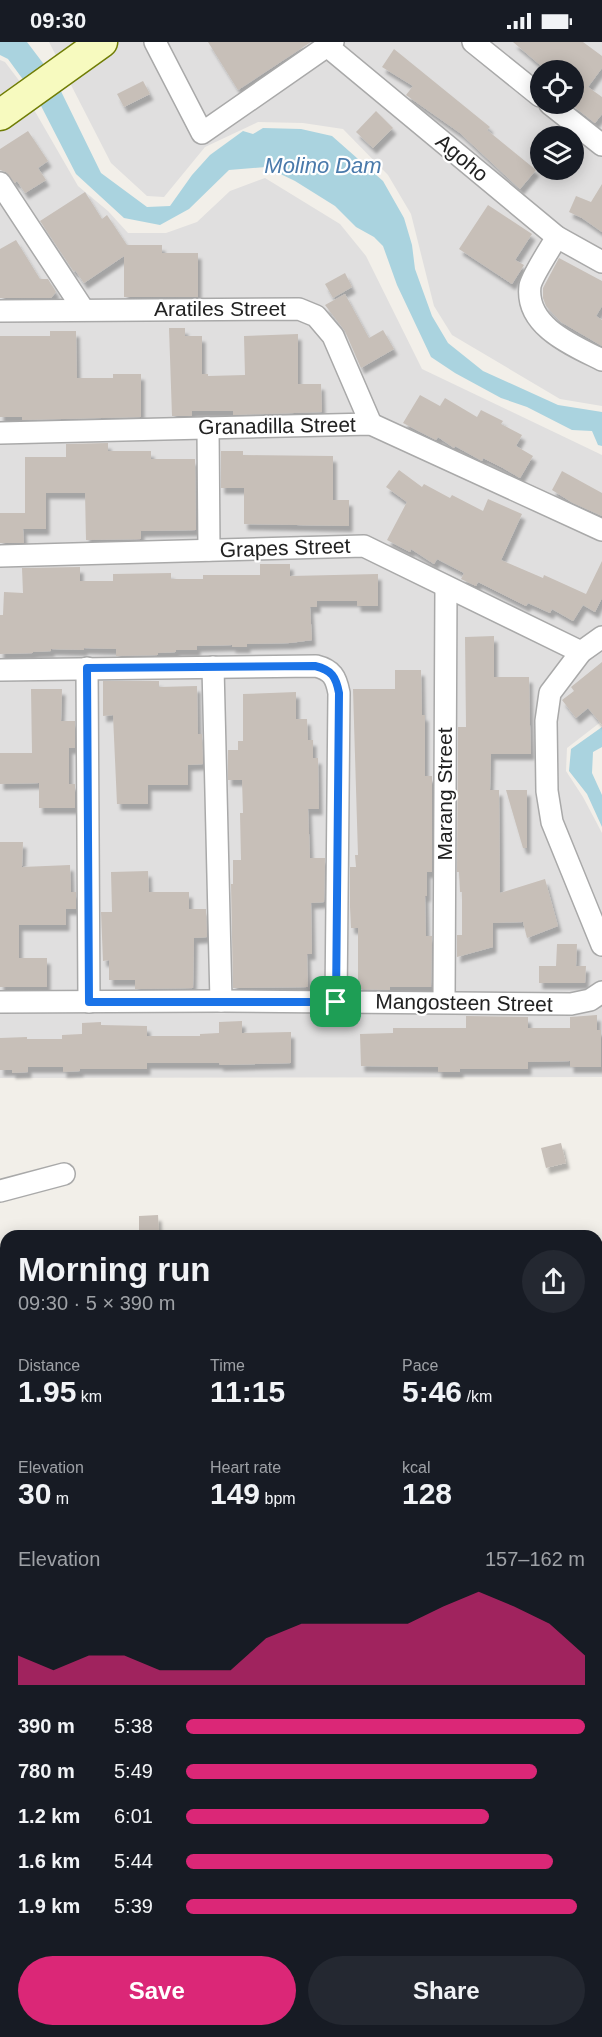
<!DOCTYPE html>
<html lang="en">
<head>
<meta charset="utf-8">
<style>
	:root { --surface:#171b24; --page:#242831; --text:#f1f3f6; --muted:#9ea1a6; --accent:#db2777 }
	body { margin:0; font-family:Helvetica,sans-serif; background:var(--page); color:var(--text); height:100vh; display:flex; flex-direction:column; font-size:22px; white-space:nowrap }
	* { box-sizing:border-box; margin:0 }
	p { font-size:20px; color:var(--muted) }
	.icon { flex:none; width:33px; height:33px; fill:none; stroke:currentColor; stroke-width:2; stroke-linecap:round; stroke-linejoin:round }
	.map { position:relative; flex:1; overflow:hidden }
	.sheet { position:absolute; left:0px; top:1188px; width:603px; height:807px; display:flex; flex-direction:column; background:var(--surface); border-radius:18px 18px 0 0; box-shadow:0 3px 15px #0003 }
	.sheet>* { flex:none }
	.fabs { position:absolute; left:530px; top:18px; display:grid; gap:12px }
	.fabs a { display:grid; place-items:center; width:54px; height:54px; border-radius:50%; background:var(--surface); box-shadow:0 3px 15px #0003; font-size:30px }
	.pin { position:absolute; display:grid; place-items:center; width:51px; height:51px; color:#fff; margin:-26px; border-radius:12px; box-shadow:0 3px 9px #0006 }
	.round { display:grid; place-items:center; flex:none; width:63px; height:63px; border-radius:32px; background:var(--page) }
	.headline { display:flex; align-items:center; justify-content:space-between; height:102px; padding:0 18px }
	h1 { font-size:33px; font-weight:700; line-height:45px }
	.stats { display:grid; grid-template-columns:repeat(3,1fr); gap:9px; height:102px; padding:6px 18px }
	.stats div { display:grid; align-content:center }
	.stats b { font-size:30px; font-weight:700 }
	.stats small { font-size:16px; font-weight:400 }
	.stats p { font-size:16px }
	.chart { height:168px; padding:12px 18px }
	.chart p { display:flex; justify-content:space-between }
	.chart svg { width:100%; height:108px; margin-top:6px; fill:var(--accent); opacity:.7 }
	.action { display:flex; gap:12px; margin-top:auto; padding:12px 18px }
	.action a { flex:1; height:69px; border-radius:36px; background:var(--accent); color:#fff; font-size:24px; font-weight:700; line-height:69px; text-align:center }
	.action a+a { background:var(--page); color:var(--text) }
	ul { padding:0 18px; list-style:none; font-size:20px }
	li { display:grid; grid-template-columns:96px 72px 1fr; align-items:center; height:45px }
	li i { height:15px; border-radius:8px; background:var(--accent) }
	.status { display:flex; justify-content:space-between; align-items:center; height:42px; padding:0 30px; background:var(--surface); direction:ltr }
	.status svg { height:16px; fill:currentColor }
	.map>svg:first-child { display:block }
</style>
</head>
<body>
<div class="status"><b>09:30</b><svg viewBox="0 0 49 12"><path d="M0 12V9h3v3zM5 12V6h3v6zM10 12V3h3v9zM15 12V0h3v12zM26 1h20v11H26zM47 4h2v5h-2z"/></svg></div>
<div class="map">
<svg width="602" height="1995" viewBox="0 0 602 1995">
	<defs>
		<filter id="shadow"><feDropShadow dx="3.5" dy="6" stdDeviation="1.5" flood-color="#0004"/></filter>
	</defs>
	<rect width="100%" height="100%" fill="#f2efe9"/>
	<g fill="#e0dfdf" fill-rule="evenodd">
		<path d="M49,0H602V364L560,357L452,293L434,264L411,172L388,133L343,87L303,81L258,80L205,105L164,155L147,154L111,121ZM540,28H573V62H540ZM540,94H573V128H540Z"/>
		<polygon points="0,18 5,20 27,49 0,66"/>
		<polygon points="33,66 78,144 108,169 128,191 166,191 197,180 230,149 265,136 340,182 366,214 422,327 602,413 602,679 567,706 566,729 583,755 602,791 602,1035 0,1036 0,88"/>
		<polygon points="0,1948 6,1950 6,1989 115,1989 128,1995 0,1995"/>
	</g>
	<g fill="#aad3df">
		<polygon points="0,0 27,0 55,37 101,131 147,165 170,164 192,133 210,113 243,89 253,92 263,86 301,87 332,94 383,139 404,176 412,203 415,227 432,274 448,301 483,329 558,363 602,370 602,404 598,403 592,389 572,388 527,365 501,356 455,331 431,315 397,243 383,204 374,195 356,185 335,164 295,139 266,125 229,128 189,167 160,183 124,176 76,132 38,58 8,17 0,13"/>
		<polygon points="602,685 602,705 593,710 592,731 602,753 602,785 587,752 569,729 571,707"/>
	</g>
	<g fill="#c7bfb8" filter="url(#shadow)">
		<polygon points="208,0 311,0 238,48"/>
		<polygon points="513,0 583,0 602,14 602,26 588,45 602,55 602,72 595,81 573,64 573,28 546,28"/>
		<polygon points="394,7 490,85 487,88 536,128 520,147 460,91 406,53 413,44 382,25"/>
		<polygon points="143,39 150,52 124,65 117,52"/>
		<polygon points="376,69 393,86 373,106 356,90"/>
		<polygon points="28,89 48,119 38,126 46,138 25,151 17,139 15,141 6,130 0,128 0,107"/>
		<polygon points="602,142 602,190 582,176 569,170 576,154 591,160"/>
		<polygon points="85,150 102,177 107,173 127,203 162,203 162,211 198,211 198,255 124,255 124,214 84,241 75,228 74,230 40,179"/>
		<polygon points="488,163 532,192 515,218 524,223 512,242 459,207"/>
		<polygon points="16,198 40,237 48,237 56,250 51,256 0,256 0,207"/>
		<polygon points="559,216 602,239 602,264 596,274 602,278 602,304 561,280 546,264 543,256 543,246"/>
		<polygon points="345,231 352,245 333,256 325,242"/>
		<polygon points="345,252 369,296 383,288 394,307 361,326 345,289 325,263"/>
		<polygon points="169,286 185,286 185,294 202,294 202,332 208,332 208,334 245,333 244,294 298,292 298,342 321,342 322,370 233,373 233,369 192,369 192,374 172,374"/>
		<polygon points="50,289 76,289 77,336 113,336 113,332 141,332 141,375 22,378 22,375 0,375 0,294 50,294"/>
		<polygon points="420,353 440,364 445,356 477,375 481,368 503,379 501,382 522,393 516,404 533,414 520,436 503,426 483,416 482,419 455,404 454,406 438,395 436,398 403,381"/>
		<polygon points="108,401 108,409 151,409 151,417 195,417 196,488 141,489 141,497 86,498 85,451 46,451 46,487 23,487 24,501 0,501 0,471 25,471 25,415 66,415 66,402"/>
		<polygon points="221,409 243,409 243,413 333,414 333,458 349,458 349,484 244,482 244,446 221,446"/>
		<polygon points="399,428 422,445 424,442 450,456 452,453 483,469 488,457 522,472 501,518 543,536 544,533 586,552 602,519 602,556 595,570 583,563 573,579 552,567 550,571 528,561 526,564 478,540 476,544 461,537 464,531 437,517 434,522 411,507 410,510 387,498 407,460 386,445"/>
		<polygon points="562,429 602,451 602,474 573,461 552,448"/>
		<polygon points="260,522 290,522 290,534 378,532 378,564 357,564 357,559 317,559 317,565 310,565 312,598 290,601 247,602 247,605 232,605 232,603 197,604 197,608 176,608 176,610 158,611 158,613 116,614 116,607 84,606 84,608 51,607 51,609 33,610 33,611 0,612 0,573 3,573 4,550 23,551 22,526 80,525 80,539 113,539 113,532 171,531 171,537 203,537 203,533 260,533"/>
		<polygon points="494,594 494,635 529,635 530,683 531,712 491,712 490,748 499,748 500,851 545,837 558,884 527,896 523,880 493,881 493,905 457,915 457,893 462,893 462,850 460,850 459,830 457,830 458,685 466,685 465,595"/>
		<polygon points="602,620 602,683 588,666 576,676 562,658 574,649 571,645"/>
		<polygon points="395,628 421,628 422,673 425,673 425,734 432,734 432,830 427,830 427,854 425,854 426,894 432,894 431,945 390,945 390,948 358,947 358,886 351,886 350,865 350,825 356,825 355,813 358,813 353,647 395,647"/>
		<polygon points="103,639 159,639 159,645 197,644 198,692 202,692 203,722 188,723 188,743 148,743 148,762 117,762 113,673 103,674"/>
		<polygon points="31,647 62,647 61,679 75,679 75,706 69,706 69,742 75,742 75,766 39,766 39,741 0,742 0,711 32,711"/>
		<polygon points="296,650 296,677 307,677 308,698 313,698 313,716 318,716 319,767 308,767 310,816 325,816 324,860 311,861 312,912 307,912 308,945 233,946 231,842 233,842 233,818 241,818 240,771 243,771 242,738 228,738 228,708 238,708 238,699 243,699 243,652"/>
		<polygon points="506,748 527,748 527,806 523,806"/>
		<polygon points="0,800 23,800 22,825 70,823 71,850 76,850 76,867 66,867 66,883 19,883 19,916 47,916 47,945 0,945"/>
		<polygon points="148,829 149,850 189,850 189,867 206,867 207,895 194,896 193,946 135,947 135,938 109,938 109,918 103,919 101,870 112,870 111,830"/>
		<polygon points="557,902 577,902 576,924 586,924 585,941 539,941 539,924 556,924"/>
		<polygon points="597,973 597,988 601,988 601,1025 570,1025 570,1019 528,1020 528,1027 460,1027 460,1030 438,1030 438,1025 361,1024 360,992 393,991 393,986 466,986 466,974 528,975 528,986 570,986 570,975"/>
		<polygon points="242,979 242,991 291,990 291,1021 220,1023 219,1021 147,1021 147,1027 80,1027 80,1029 63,1030 63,1025 28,1025 28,1030 12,1031 12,1028 0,1028 0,996 27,995 27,997 62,997 62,993 82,992 82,981 101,980 101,983 147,984 147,994 200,994 200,992 219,991 219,980"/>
		<polygon points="561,1101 566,1121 546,1126 541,1106"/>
		<polygon points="158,1173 159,1189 139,1190 139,1174"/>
	</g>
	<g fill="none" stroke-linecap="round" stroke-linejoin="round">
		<g stroke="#a9a9a9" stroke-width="24">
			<g id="street">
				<polyline points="155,0 202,91 333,0"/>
				<polyline points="473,0 540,54"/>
				<polyline points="327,4 557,195 602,220"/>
				<polyline points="550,62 602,103"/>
				<polyline points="0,141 83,267"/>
				<path d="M557,195C551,205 532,234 530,244C525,284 572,303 602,318"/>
				<polyline points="0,269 299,267 316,274 333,294 371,382"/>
				<polyline points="208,386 209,508"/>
				<polyline points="0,391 371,382 602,488"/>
				<polyline points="0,514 364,504 581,610"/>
				<polyline points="602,595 581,610 550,651 546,679 547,749 552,780 602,903"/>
				<polyline points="213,625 221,959"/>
				<polyline points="87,626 89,960"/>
				<path d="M0,628L316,624C332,628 336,635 339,651L336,960"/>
				<polyline points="0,960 221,959 571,962 590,958 602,950"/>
				<polyline points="444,960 446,545"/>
				<polyline points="0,1149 64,1132"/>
				<polyline points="597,1415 602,1415"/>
				<polyline points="0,1481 6,1482"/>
			</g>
		</g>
		<g stroke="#707d05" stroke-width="33">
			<polyline id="secondary" points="0,73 102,0"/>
		</g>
		<g stroke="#a06b00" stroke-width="36">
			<g id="primary">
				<polyline points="0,1871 6,1873"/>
				<polyline points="0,1916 6,1918"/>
				<polyline points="181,1989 194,1995"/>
				<polyline points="271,1989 284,1995"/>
			</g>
		</g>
		<use href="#street" stroke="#fff" stroke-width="21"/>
		<use href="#secondary" stroke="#f7fabf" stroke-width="30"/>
		<use href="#primary" stroke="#fcd6a4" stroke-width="33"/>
	</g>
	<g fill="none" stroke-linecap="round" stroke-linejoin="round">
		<g stroke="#fff" stroke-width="12">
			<path id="route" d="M315,624C332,628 336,635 339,651L336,960H89L87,626Z"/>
		</g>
		<use href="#route" stroke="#1a73e8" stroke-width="8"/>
	</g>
	<g text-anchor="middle" stroke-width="4.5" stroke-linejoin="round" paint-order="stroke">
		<g font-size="21" fill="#222" stroke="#fff">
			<text transform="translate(462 116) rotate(40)" y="7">Agoho</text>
			<text x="220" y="274">Aratiles Street</text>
			<text transform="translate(277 384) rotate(-1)" y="7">Granadilla Street</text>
			<text transform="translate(285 506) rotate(-2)" y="7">Grapes Street</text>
			<text transform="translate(445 752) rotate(-90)" y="7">Marang Street</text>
			<text transform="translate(464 961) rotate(1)" y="7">Mangosteen Street</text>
		</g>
		<g font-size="22" font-style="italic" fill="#4a7aab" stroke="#fff">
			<text x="323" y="131">Molino Dam</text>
		</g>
	</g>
</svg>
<div class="fabs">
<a><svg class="icon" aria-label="locate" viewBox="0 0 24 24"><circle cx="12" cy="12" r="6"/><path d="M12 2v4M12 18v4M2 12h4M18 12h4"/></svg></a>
<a><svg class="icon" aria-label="layers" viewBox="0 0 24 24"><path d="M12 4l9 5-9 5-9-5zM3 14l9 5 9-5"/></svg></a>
</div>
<div class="pin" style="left:336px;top:960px;background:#1e9e55"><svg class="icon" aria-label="arrive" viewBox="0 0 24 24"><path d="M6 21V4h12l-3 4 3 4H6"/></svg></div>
<section class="sheet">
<div class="headline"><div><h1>Morning run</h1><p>09:30 · 5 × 390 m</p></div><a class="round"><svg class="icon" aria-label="share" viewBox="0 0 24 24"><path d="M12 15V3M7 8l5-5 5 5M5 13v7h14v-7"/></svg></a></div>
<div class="stats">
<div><p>Distance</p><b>1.95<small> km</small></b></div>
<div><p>Time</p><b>11:15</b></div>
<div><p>Pace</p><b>5:46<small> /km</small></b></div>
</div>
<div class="stats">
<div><p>Elevation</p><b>30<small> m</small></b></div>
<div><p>Heart rate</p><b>149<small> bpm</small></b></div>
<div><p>kcal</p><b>128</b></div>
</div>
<div class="chart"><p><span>Elevation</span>157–162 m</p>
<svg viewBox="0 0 160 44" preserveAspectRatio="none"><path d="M0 44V32L10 38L20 32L30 32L40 38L50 38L60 38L70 25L80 19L90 19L100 19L110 19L120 12L130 6L140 12L150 19L160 32V44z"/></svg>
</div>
<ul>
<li><b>390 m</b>5:38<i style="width:100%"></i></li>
<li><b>780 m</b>5:49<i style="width:88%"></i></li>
<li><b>1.2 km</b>6:01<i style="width:76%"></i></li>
<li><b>1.6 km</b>5:44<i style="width:92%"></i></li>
<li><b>1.9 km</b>5:39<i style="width:98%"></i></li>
</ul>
<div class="action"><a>Save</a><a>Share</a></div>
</section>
</div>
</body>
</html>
